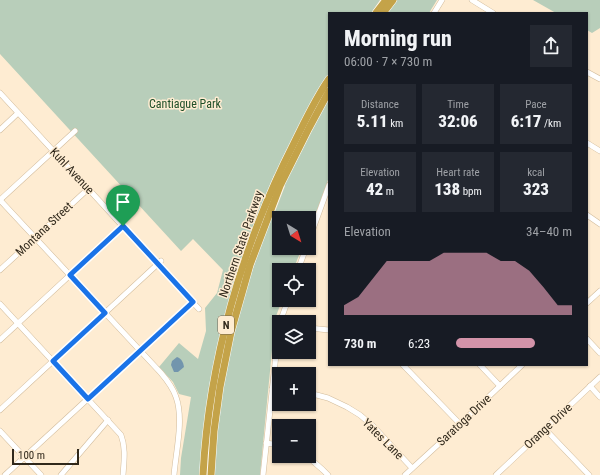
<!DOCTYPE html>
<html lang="en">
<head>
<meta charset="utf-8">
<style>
	:root { --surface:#171b24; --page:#242831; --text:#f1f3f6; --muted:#9ea1a6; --accent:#d393a9 }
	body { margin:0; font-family:"Roboto Condensed",sans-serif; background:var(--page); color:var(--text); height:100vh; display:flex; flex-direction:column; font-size:15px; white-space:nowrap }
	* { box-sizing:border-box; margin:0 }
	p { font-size:13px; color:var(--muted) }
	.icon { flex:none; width:22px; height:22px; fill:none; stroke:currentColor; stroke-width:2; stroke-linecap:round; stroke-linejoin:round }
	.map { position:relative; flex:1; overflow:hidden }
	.details { position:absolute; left:328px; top:12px; width:260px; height:354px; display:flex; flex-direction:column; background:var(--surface); border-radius:0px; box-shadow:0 1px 3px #0004 }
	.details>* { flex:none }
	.needle { width:26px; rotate:142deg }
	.controls { position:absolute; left:272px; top:211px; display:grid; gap:8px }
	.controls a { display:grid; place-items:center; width:44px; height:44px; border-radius:0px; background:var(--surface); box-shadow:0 1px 3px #0004; font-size:20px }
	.scale { position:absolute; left:12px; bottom:10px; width:67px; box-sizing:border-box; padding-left:4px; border:2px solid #30281b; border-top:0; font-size:11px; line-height:14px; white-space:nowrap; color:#30281b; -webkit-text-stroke:3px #feecd2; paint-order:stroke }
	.pin { position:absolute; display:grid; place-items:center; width:34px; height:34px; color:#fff; margin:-41px -17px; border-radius:50% 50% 50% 0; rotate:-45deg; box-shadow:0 0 4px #0007 }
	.pin .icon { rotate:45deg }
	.round { display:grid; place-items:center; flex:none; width:42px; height:42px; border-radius:0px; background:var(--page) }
	.headline { display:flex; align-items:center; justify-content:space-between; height:68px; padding:0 16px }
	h1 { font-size:22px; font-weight:800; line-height:30px }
	.stats { display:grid; grid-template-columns:repeat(3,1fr); gap:6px; height:68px; padding:4px 16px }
	.stats div { display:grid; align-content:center; border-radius:0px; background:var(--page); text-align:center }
	.stats b { font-size:17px; font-weight:800 }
	.stats small { font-size:11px; font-weight:400 }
	.stats p { font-size:11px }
	.chart { height:112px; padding:8px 16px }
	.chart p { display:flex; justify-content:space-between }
	.chart svg { width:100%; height:72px; margin-top:4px; fill:var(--accent); opacity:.7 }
	ul { padding:0 16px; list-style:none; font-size:13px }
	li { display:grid; grid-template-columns:64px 48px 1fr; align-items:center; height:30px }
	li i { height:10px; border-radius:5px; background:var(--accent) }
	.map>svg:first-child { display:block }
</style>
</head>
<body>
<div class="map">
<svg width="600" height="475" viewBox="0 0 600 475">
	<rect width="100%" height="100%" fill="#feecd2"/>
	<g fill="#b8ceba">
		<path d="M0,0H380L371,13H329V74L313,100L282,159L292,170L321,113L329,99V177L315,216L309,230V218H279V248H302L293,270H279V300H282L275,319L260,475H213C215,456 216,436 218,417C227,350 246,285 269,222L273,217L285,186L274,175L237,276L200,475H180L181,458L191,397L179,394L173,382L159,367L179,343L198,359L206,331L205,308L217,293L223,270L193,239L181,251L0,54Z"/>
		<polygon points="397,0 437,0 429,13 388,13"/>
		<polygon points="533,0 600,0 600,28 592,33 587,30 587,13 556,13"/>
	</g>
	<path fill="#7295ad" d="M177,357C182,359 183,362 184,367L178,372H174L171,365L172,361Z"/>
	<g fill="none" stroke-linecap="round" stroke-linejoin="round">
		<g stroke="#d2bc9c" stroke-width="6">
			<g id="minor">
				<polyline points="472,0 493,13"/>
				<polyline points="434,13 442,0"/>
				<polyline points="587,72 600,79"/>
				<polyline points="0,93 199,309"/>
				<polyline points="0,130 18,113"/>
				<polyline points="587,143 600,151"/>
				<path d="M0,200L161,373C167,380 173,388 176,397C184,419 176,451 174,475"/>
				<polyline points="0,200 75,131"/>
				<polyline points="587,215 600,224"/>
				<polyline points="309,240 329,185"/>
				<polyline points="0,270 88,189"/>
				<polyline points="298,270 306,248"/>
				<polyline points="587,303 600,291"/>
				<path d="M0,304L121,435C126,448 124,461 123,475"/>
				<polyline points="280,322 288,300"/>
				<polyline points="309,328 329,330"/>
				<polyline points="587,339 600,353"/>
				<polyline points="0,340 123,226"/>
				<polyline points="403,365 460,424"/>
				<polyline points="480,365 500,386"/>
				<polyline points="590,386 600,397"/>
				<polyline points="272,389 279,389"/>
				<polyline points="309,393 328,398 347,407 360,415 374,427 412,468"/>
				<polyline points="0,410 161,261"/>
				<polyline points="545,429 589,475"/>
				<polyline points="0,431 41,475"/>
				<polyline points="266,443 279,445"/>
				<polyline points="307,456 323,470 328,475"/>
				<polyline points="5,475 193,302"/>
				<polyline points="61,475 108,420"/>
				<polyline points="263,475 279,327"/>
				<polyline points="405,475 441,442 522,365"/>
				<polyline points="496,475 600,377"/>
			</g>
		</g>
		<g stroke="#fff" stroke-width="8">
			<g id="highway">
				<polyline points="376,13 386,0"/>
				<polyline points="383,13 393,0"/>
				<path d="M203,475C209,361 242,245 294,143C305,121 315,99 329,79"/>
				<polyline points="211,475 214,431 220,387 231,332 250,265 280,186 309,128 329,91"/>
			</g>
		</g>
		<use href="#minor" stroke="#fff" stroke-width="5"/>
		<use href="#highway" stroke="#c4a349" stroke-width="7"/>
	</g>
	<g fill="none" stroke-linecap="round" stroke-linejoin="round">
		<g stroke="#fff" stroke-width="8">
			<polygon id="route" points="123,226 193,302 88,399 53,361 105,313 70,275"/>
		</g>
		<use href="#route" stroke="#1a73e8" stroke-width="5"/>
	</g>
	<g text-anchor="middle" stroke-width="3" stroke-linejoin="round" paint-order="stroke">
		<rect fill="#feecd2" stroke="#6e6352" stroke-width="1" x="218" y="316" width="16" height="18" rx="3"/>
		<g font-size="11" font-weight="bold" fill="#30281b">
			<text x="226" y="329">N</text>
		</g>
		<g font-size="12" fill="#1f4f28" stroke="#feecd2">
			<text x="185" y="108">Cantiague Park</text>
		</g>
		<g font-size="12" fill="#30281b" stroke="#feecd2">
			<text transform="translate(72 171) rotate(47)" y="4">Kuhl Avenue</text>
			<text transform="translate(44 229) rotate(-43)" y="4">Montana Street</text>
			<text transform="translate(241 244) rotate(-71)" y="4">Northern State Parkway</text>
			<text transform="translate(464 420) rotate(-43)" y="4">Saratoga Drive</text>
			<text transform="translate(548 426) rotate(-43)" y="4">Orange Drive</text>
			<text transform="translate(383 439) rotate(45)" y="4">Yates Lane</text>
		</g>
	</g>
</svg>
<div class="controls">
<a><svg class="needle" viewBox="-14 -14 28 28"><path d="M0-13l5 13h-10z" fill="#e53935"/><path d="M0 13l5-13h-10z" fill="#9ea1a6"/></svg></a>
<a><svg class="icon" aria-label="locate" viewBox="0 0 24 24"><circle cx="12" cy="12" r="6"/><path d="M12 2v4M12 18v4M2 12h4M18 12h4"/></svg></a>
<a><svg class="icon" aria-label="layers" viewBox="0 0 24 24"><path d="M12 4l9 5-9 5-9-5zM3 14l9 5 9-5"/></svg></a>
<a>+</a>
<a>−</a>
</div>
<div class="scale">100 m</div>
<div class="pin" style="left:123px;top:226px;background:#1e9e55"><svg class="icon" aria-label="arrive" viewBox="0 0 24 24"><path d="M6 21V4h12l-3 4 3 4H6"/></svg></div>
<section class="details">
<div class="headline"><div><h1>Morning run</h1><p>06:00 · 7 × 730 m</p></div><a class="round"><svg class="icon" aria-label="share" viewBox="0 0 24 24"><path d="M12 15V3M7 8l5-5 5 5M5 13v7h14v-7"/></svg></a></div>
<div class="stats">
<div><p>Distance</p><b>5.11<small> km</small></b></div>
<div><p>Time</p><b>32:06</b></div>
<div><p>Pace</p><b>6:17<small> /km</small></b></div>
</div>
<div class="stats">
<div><p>Elevation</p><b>42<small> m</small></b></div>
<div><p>Heart rate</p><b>138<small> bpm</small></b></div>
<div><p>kcal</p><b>323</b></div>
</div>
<div class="chart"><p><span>Elevation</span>34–40 m</p>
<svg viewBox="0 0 160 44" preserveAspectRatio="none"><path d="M0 44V38L10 33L20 22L30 11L40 11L50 11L60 11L70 6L80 6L90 6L100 6L110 11L120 11L130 17L140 27L150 38L160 38V44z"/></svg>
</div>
<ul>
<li><b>730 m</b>6:23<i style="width:68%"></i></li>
</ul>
</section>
</div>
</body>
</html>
